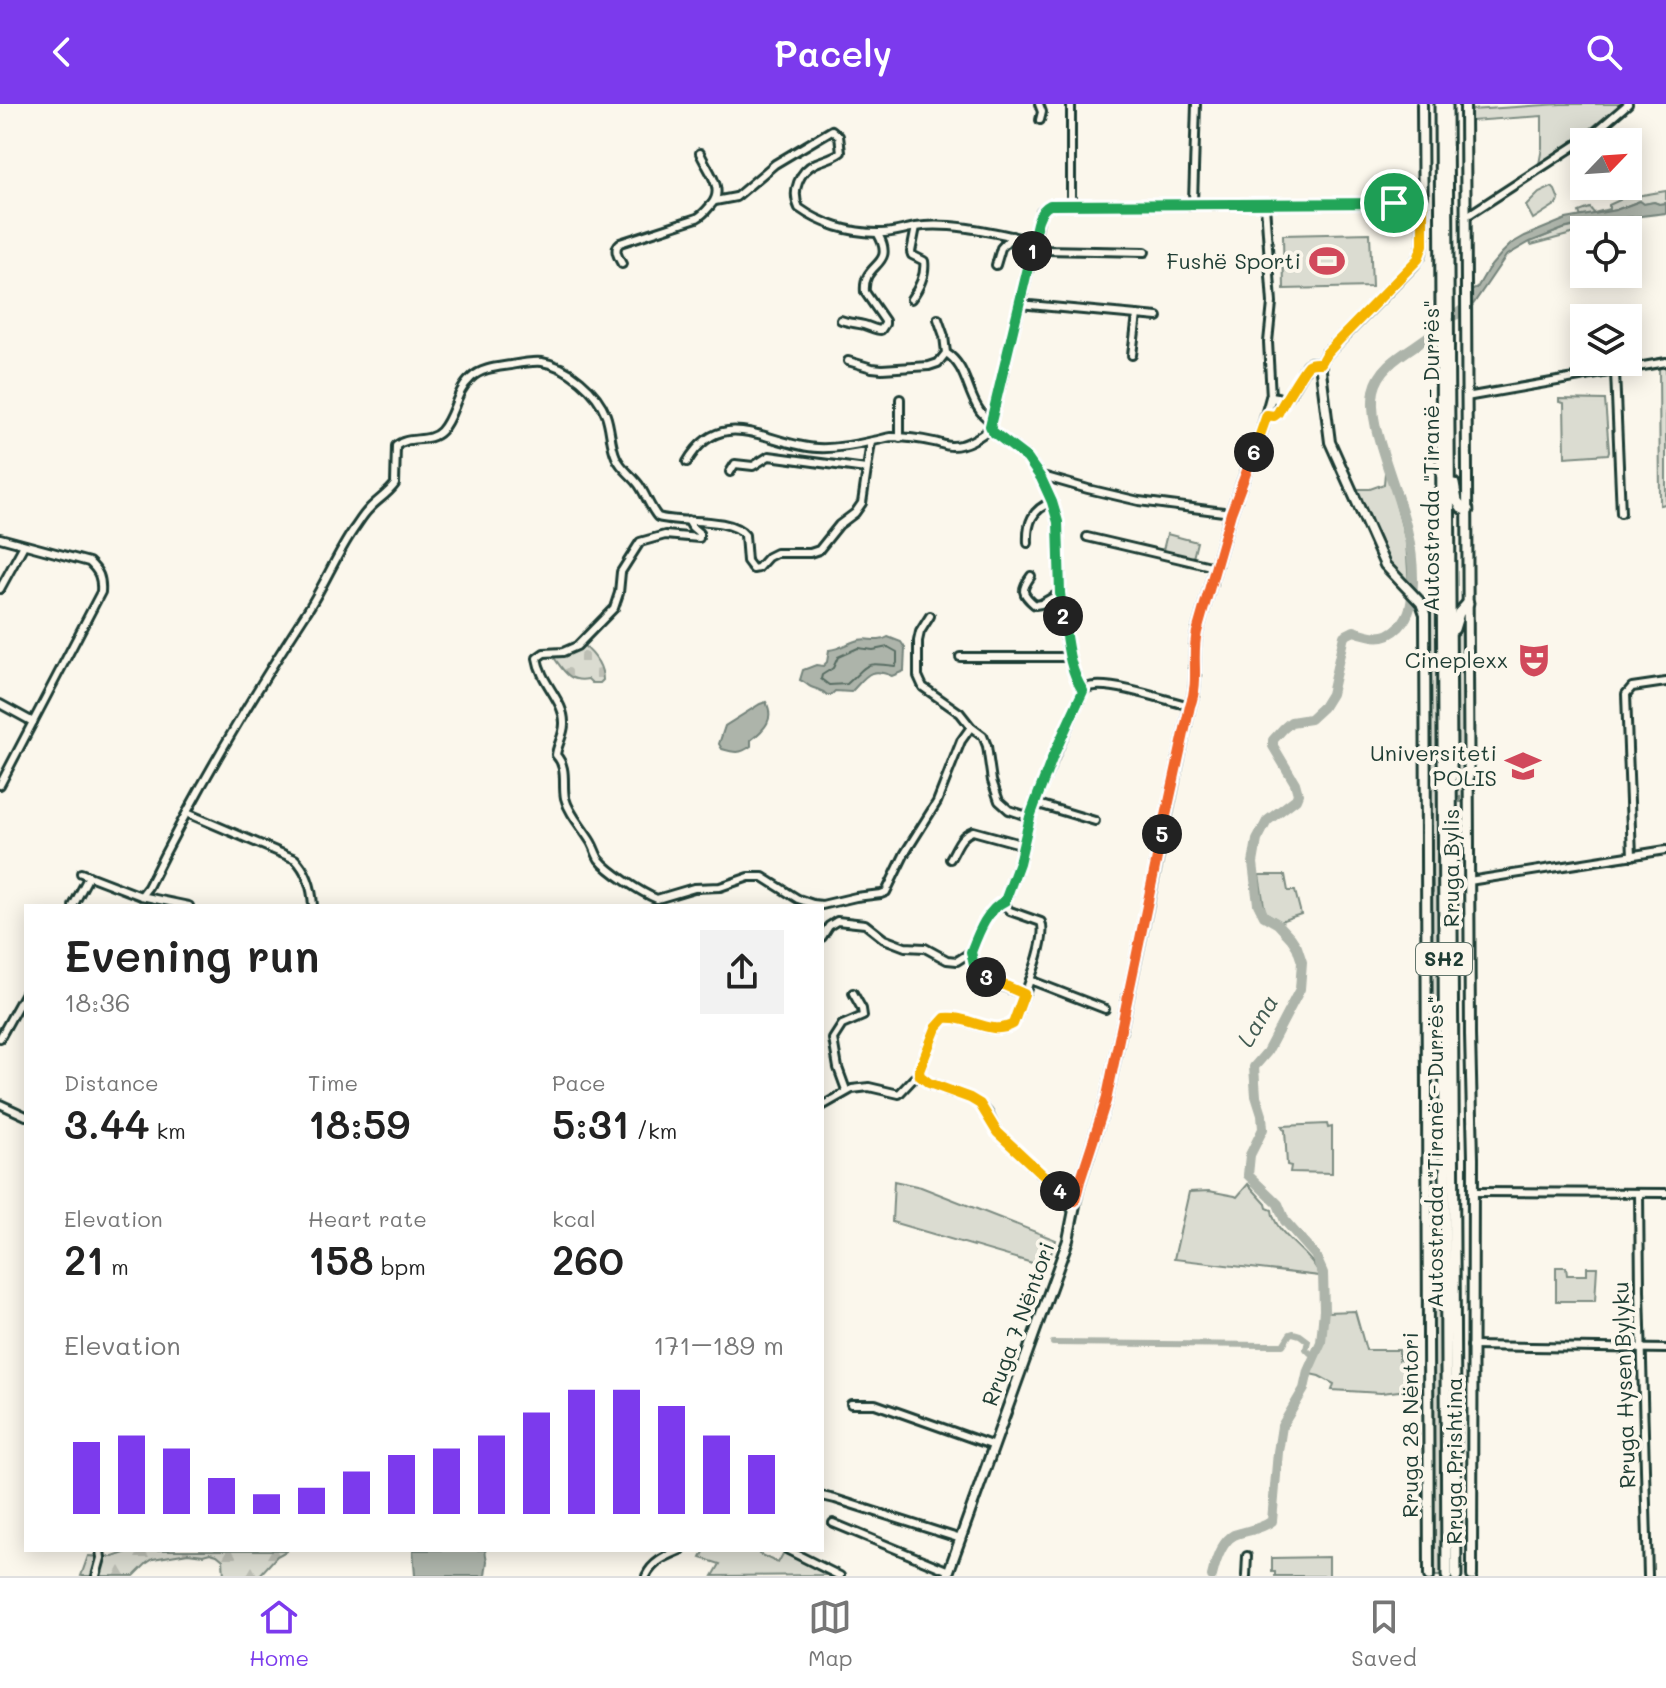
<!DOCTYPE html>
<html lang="en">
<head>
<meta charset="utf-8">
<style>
	:root { --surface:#fff; --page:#f2f2f2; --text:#222; --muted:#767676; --line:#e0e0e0; --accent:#7c3aed }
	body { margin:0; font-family:Mali,sans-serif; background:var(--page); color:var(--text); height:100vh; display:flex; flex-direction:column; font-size:30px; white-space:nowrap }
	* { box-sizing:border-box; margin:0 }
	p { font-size:26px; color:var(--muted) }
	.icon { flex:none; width:44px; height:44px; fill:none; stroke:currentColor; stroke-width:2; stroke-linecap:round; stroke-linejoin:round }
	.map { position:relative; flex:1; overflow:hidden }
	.drawer { position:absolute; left:24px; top:800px; width:800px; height:648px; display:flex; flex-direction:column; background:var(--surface); border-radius:0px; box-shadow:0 4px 20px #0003 }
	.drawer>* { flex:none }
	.needle { width:52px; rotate:65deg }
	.tools { position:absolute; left:1570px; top:24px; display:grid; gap:16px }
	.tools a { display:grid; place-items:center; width:72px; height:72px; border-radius:0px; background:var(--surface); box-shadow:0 4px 20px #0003; font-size:40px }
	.pin { position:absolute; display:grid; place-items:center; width:68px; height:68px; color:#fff; margin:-34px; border:4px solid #fff; border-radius:50%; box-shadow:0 2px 8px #0007 }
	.km { position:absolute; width:40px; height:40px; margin:-20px; border-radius:50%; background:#222; color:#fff; font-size:22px; line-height:40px; text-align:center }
	.round { display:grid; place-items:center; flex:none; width:84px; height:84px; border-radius:0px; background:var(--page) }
	.overview { display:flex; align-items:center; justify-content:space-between; height:136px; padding:0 40px }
	h1 { font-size:44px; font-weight:600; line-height:60px }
	.metrics { display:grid; grid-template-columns:repeat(3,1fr); gap:12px; height:136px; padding:8px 40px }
	.metrics div { display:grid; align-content:center }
	.metrics b { font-size:40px; font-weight:600 }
	.metrics small { font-size:22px; font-weight:400 }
	.metrics p { font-size:22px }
	.chart { height:224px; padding:16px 40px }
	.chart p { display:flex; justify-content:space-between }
	.chart svg { width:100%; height:144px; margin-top:8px; stroke:var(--accent); stroke-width:6 }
	header { display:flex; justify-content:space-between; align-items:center; height:104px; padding:0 40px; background:var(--accent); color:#fff; font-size:36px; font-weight:600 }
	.tabs { display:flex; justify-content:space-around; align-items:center; height:112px; border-top:2px solid var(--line); background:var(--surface); font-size:22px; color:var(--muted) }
	.tabs a { display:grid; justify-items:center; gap:4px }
	.tabs .active { color:var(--accent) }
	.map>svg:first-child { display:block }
</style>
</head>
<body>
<header><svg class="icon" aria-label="back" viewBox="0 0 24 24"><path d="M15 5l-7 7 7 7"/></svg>Pacely<svg class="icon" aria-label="search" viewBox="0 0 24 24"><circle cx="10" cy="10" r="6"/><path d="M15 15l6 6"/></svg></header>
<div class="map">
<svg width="1666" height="1472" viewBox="0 0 1666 1472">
	<defs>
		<pattern id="forest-firs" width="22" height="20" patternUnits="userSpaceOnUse" patternTransform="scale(2)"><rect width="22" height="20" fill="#dbdcd1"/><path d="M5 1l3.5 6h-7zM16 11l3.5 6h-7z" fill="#bcbeb4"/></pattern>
		<pattern id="cemetery-stones" width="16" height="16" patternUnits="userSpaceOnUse" patternTransform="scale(2)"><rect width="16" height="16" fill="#dbdcd1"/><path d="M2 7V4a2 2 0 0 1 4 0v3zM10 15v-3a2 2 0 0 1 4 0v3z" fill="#bcbeb4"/></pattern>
	</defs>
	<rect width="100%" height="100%" fill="#fbf7ec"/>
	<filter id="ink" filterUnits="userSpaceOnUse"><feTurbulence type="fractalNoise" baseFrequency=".0125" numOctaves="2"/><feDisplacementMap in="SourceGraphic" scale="16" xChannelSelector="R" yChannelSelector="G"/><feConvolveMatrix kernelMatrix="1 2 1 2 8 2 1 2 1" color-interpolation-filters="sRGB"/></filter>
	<g filter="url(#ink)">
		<g fill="#dbdcd1" stroke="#7d8c82" stroke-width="2">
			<polygon points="1561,0 1621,0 1590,25 1539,60 1542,44 1542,12 1471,17 1471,6"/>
			<polygon points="1628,45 1636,92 1666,87 1666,99 1659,100 1654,98 1644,100 1640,97 1616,106 1581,113 1579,108 1590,104 1594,109 1609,105 1609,101 1620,96 1618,89 1606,91 1604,82 1628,82"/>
			<polygon points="1552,83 1555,86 1559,96 1558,99 1533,115 1526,102 1539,89"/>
			<polygon points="1617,114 1612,119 1531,141 1530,138 1563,125"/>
			<polygon points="1370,129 1372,183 1284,185 1283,131"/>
			<polygon points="1666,261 1666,400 1660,401 1659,263"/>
			<polygon points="1559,295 1605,296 1609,347 1608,350 1565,353 1564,299 1559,298"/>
			<path d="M1385,369H1388L1406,438L1409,482C1381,458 1369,418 1354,385H1370L1384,380Z"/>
			<polygon points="1437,379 1438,379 1438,449 1430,436 1430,390"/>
			<polygon points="1167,430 1197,438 1193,454 1163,446"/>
			<polygon points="1431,489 1434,489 1437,505 1440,636 1443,1289 1440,1298 1443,1328 1444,1472 1433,1472 1429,794 1433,788 1433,776 1430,775 1427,495"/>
			<polygon points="1465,510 1466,698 1460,698 1460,693 1455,693 1456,527 1459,514"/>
			<polygon points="1259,771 1285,771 1288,787 1295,787 1301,810 1283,816 1282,818 1265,808"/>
			<polygon points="1327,1020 1328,1024 1332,1023 1332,1069 1290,1068 1291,1062 1287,1061 1285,1026 1283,1025 1282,1022"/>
			<polygon points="894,1077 921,1083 1056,1136 1046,1163 892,1118"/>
			<path d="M1248,1080L1266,1100L1267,1104L1272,1106C1274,1131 1312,1148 1320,1172L1174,1155L1189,1088L1209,1087L1235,1092L1237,1093Z"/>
			<polygon points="1556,1163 1566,1163 1567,1171 1587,1171 1587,1163 1597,1163 1595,1197 1556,1197"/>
			<polygon points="1355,1207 1366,1246 1399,1246 1399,1256 1408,1255 1408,1286 1381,1289 1332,1286 1334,1280 1319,1272 1310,1270 1323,1239 1326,1208"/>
			<polygon points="705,1446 761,1446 759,1450 778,1459 784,1448 830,1471 713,1472 720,1460 701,1454"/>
			<polygon points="1329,1453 1329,1472 1275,1472 1275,1468 1272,1468 1272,1454"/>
		</g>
		<polygon fill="url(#forest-firs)" stroke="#7d8c82" stroke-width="2" points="133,1446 288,1446 277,1452 259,1472 224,1472 223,1456 217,1451 210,1449 203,1451 188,1449 153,1455 147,1459 134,1472 81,1472 88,1452 113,1453"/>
		<path fill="url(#cemetery-stones)" stroke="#7d8c82" stroke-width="2" d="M583,541C594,550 603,561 603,576L600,579H592L588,575C568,579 563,565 552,551H567Z"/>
		<g fill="#adb4aa" stroke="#74847b" stroke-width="2">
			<polygon points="1640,97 1644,100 1654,98 1659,100 1666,99 1666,109 1590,118 1563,125 1530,138 1506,152 1472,202 1471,187 1477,184 1488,165 1502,149 1511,140 1525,132 1566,115 1616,106"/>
			<path d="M888,533L901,538L905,544L904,567L892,572C869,562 866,573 851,588L835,587L831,591H827C821,585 818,586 811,583C807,581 805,578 800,576L803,566L816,561L823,562L827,558L829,546C839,545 846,540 855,537C867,532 876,540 888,533Z"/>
			<path d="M766,598C775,615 765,625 751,636V642C740,650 735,649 722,645L719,640L725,622L760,600Z"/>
			<polygon points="413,1446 485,1446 487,1457 485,1472 415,1472"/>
		</g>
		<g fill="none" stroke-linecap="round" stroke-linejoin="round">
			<path stroke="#586d63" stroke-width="2" d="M888,543L897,548V559L895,562C863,558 870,559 847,580L829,581L821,575L822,571L833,564L838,553L858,544L873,546Z"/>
			<polyline stroke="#adb4aa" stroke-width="6" points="1053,1239 1269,1241 1283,1241 1290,1230 1293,1229 1300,1231 1308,1237 1306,1245 1310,1249 1315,1251"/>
			<g stroke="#adb4aa" stroke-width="10">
				<polyline points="1456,211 1462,206"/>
				<path d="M1212,1472C1215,1459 1221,1438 1234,1431C1247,1426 1260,1426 1272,1417L1278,1348L1282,1322L1304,1285L1308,1267L1321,1238L1324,1206L1323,1169L1315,1151L1285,1117L1278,1100L1248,1071L1250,1051L1263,1025L1262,1011L1256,992L1254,963L1267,948L1300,885L1302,858L1297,843L1291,834L1278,820L1264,812L1258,800L1253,759L1257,736L1267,717L1296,695L1298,690L1295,679L1273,642V636L1283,625L1291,618L1310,615L1323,603L1331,590L1344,532L1354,527C1372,533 1385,537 1399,523C1412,509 1412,496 1413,478C1414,420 1389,378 1376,324C1373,312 1372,299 1374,287C1380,258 1412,246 1433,229"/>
			</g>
			<g stroke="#1f3d34" stroke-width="12">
				<g id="minor">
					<polyline points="1039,0 1042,8 1040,16"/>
					<path d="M715,97L736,93L775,60L832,26L839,32L841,48C833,54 825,55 816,59C799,67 791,87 799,104C821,120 851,129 878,129C890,130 904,125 916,123"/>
					<polyline points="1193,99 1196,0"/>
					<polyline points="1071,101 1071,0"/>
					<polyline points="1265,101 1272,199 1268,238 1271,293"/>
					<polyline points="1465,110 1470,110 1593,30 1628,0"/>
					<polyline points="1033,144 1044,146 1145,148"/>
					<path d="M622,160C618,153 613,145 620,139L697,114C703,111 706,107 711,101C726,85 707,66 700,49"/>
					<polyline points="996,161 1001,144 1012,132"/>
					<path d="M911,195C919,185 926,170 924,157L912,151L911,148L916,123C950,117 1000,130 1034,137"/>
					<polyline points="1019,200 1158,213"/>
					<path d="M938,215L944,232L946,249C971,264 966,302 991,317"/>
					<path d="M841,216C849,219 856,219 864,221C871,223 875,226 881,226L885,220V217L865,188C862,157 897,164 878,130"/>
					<polyline points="1132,251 1137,211"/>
					<polyline points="848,257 872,264 882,265 929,262 938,259 946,249"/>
					<polyline points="1615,268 1621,409"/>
					<polyline points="1466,293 1666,258"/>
					<polyline points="900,295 900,334"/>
					<path d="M687,358C722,298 769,342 818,344C836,345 856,341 873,337C879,336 885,334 891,333C905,333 921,335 934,338C940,339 945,342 952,342C966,342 979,333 990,325"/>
					<polyline points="730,368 735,360 753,362 769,352 866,365"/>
					<polyline points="1041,374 1046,373 1088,385 1139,397 1231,409"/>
					<path d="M688,416L692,423L699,429V434L665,431L640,438L621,468L619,489L614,504L577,542L563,548L544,549L537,554C541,580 565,597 564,620C564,631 557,641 556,651C568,664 562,679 565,694C569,710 582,723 591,738C594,743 596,750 599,755C609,768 642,789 657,795L694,784L720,783L749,773H763L798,795L813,800L822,801L856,793L881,790L886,788L905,749L937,698L961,637L971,623"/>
					<polyline points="1087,433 1215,463"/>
					<path d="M0,434L89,458C99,467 102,474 101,488L0,681"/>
					<path d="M1028,439C1027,419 1032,405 1052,398"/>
					<path d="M1031,472C1021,486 1021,489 1035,501L1041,500L1060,489"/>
					<polyline points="0,485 24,441"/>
					<polyline points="930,512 920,528 918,537 918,572 923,583 960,609 971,623 983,632 987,642 992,677 999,697 1009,706 1030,713"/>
					<polyline points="960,553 1070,553"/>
					<path d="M1083,587C1063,559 1060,491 1059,456C1058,440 1060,423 1055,407C1048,388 1040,368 1026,353C1015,342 997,336 990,322L1028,167L1041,107L1050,101H1071L1423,99"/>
					<polyline points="0,600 33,618"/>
					<polyline points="1035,699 1095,717"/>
					<path d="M187,709L295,755C307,767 312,785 313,802"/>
					<polyline points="1632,752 1626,590 1632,583 1666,578"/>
					<path d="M950,755C957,744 959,732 973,727L1024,741"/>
					<polyline points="81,769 141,792 189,802"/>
					<polyline points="1469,777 1666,746"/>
					<path d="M141,792L148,783C195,688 249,597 306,509C324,482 336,451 354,425C359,418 363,411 369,405C377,396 388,390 395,380L396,342C408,331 429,340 441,327C455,312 455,288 471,274C481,264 498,263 511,261C522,259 532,257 542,258C568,262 597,287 606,311C611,325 610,340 616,353C621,365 632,371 639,381C646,391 650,404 658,413C680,420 730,412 745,431L747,457L753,465L758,464L768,453L776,449H810L819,446L839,421L855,409L862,399L871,338"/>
					<polyline points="73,802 89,772"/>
					<polyline points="822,833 829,822 837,817 865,820 884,835 905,843 925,844 947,856 957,857 971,848"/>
					<polyline points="1030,876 1105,905"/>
					<path d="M1024,890C1002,883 975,873 971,848C978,830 987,805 1005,797L1019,759L1030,713L1038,691L1083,587C1088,584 1088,582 1095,582C1119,580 1165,596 1190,602"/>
					<polyline points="0,934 26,887"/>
					<path d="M920,972L919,967L936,924L945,914C967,911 1003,940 1016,914C1023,893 1049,835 1041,818L1010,807L1007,804L1005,797"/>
					<polyline points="920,972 929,979 970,994 980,1000 988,1009 997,1028 1058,1086 1075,1097"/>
					<polyline points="846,986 838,964 833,935 842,921 863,912 862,905 853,889"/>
					<polyline points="0,1000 26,1012"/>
					<polyline points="822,1002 852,985 869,983 899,990 914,974 920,972"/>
					<polyline points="1472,1088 1666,1089"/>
					<polyline points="1060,1089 1073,1107"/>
					<polyline points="1639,1089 1640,1186 1648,1472"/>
					<polyline points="1471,1242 1666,1245"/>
					<polyline points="851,1300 875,1300 994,1342"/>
					<polyline points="822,1392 835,1395 961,1435"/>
					<polyline points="833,1419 949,1467"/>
					<polyline points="788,1446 840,1472"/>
					<polyline points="96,1472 101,1454 100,1446"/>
					<path d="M646,1472C653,1457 667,1452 681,1446"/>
					<polyline points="1246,1472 1247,1452"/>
				</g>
			</g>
			<g stroke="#1f3d34" stroke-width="14">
				<g id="major">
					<polyline points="1422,0 1423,141 1420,152 1414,160 1326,250 1321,259 1321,267 1330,338 1385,461 1421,499 1425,510 1429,1472"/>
					<polyline points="1465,0 1470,931 1473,1054 1472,1472"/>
					<polyline points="1281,301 1291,288 1307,261 1311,259 1321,259"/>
					<path d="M947,1472L1068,1136L1079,1081L1106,997L1190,602C1200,576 1191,554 1197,528L1231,409L1262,326L1271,293L1277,294C1282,300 1281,306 1275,311H1267"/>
				</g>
			</g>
			<g stroke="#1f3d34" stroke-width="15">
				<g id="highway">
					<polyline points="1440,0 1447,1472"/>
					<polyline points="1447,0 1456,1472"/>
					<polyline points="1454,380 1457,397 1463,405 1468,406"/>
					<polyline points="1454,525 1459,509 1468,499"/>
				</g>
			</g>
			<use href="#minor" stroke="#fbf7ec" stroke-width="6"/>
			<use href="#major" stroke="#fbf7ec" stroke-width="8"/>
			<use href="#highway" stroke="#fbf7ec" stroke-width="9"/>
		</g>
	</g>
	<g fill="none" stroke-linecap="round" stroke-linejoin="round" filter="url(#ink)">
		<g stroke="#fff" stroke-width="16">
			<path id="split-1" d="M1032,147C1035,132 1035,108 1050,101L1394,99"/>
		</g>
		<g stroke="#fff" stroke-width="16">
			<polyline id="split-2" points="1032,147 990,322 993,328 1027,354 1041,374 1052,398 1058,418 1060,489 1063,512"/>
		</g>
		<g stroke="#fff" stroke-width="16">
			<path id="split-3" d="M986,873L974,861L971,848C978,830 987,805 1005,797L1019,759L1030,713L1038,691L1053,652L1083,587C1069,566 1067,537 1063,512"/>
		</g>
		<g stroke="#fff" stroke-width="16">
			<path id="split-4" d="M986,873L1024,890L1013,920C991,933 968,911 945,914L936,924L919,967L920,972L929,979L970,994L980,1000L997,1028L1060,1087"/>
		</g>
		<g stroke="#fff" stroke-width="16">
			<polyline id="split-5" points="1060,1087 1075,1097 1080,1077 1106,997 1162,730"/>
		</g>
		<g stroke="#fff" stroke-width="16">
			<path id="split-6" d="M1162,730L1190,602C1200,576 1191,554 1197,528L1231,409L1254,348"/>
		</g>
		<g stroke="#fff" stroke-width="16">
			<path id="split-7" d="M1254,348L1267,311L1274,312L1278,309C1280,304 1305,263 1308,261C1312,258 1316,259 1321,259L1326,250L1338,237L1418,155L1423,141V99H1394"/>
		</g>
		<use href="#split-1" stroke="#22a559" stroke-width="10"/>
		<use href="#split-2" stroke="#22a559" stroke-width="10"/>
		<use href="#split-3" stroke="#22a559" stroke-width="10"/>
		<use href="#split-4" stroke="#f5b400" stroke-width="10"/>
		<use href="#split-5" stroke="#f0652b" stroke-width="10"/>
		<use href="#split-6" stroke="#f0652b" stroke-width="10"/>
		<use href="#split-7" stroke="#f5b400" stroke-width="10"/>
	</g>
	<defs>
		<g id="stadium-bare" transform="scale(2.76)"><path d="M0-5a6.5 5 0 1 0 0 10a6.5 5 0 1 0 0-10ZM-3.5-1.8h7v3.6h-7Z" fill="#d1495b" stroke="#fbf7ec" stroke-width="2.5" paint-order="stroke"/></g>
		<g id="theatre-bare" transform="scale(2.76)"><path d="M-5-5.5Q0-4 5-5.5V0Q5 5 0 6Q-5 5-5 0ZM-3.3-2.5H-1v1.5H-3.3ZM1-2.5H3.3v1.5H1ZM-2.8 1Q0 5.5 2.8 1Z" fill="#d1495b" stroke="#fbf7ec" stroke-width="2.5" paint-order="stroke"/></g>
		<g id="university-bare" transform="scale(2.76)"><path d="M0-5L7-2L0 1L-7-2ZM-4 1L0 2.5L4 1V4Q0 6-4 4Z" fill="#d1495b" stroke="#fbf7ec" stroke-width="2.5" paint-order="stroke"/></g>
	</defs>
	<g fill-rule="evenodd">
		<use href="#stadium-bare" x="1327" y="157"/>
		<use href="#theatre-bare" x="1534" y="556"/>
		<use href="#university-bare" x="1523" y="662"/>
	</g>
	<g text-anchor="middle" stroke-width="8" stroke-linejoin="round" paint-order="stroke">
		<rect fill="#fbf7ec" stroke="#61756b" stroke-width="2" x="1416" y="839" width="56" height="32" rx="6"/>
		<g font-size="20" font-weight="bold" fill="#1f3d34">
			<text x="1444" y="862">SH2</text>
		</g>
		<g font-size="22" fill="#1f3d34" stroke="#fbf7ec" text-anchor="end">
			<text x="1301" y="165">Fushë Sporti</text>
			<text x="1508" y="564">Cineplexx</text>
			<text x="1497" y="657">Universiteti<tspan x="1497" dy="25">POLIS</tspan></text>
		</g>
		<g font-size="22" fill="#1f3d34" stroke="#fbf7ec">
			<text transform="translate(1431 352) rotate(-90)" y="8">Autostrada "Tiranë - Durrës"</text>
			<text transform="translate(1451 764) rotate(-90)" y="8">Rruga Bylis</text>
			<text transform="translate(1435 1048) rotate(-90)" y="8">Autostrada "Tiranë - Durrës"</text>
			<text transform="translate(1018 1220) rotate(-70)" y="8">Rruga 7 Nëntori</text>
			<text transform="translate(1624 1281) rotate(-92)" y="8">Rruga Hysen Bylyku</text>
			<text transform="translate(1410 1321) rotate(-90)" y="8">Rruga 28 Nëntori</text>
			<text transform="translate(1454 1357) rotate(-90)" y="8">Rruga Prishtina</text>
		</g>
		<g font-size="24" font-style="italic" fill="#425b52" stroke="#fbf7ec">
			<text transform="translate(1258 917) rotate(-59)" y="8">Lana</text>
		</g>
	</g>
</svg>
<div class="tools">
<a><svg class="needle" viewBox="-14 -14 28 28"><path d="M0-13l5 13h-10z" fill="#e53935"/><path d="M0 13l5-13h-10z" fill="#767676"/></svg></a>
<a><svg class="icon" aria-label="locate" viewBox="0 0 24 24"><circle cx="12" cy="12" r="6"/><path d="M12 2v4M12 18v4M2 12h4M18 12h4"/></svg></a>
<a><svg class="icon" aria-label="layers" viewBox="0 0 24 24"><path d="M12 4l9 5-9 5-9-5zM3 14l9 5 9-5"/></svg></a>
</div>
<div class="pin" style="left:1394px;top:99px;background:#1e9e55"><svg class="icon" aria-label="arrive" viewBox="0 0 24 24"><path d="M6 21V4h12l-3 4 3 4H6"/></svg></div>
<b class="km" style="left:1032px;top:147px">1</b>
<b class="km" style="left:1063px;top:512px">2</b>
<b class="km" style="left:986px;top:873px">3</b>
<b class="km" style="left:1060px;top:1087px">4</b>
<b class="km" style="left:1162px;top:730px">5</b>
<b class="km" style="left:1254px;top:348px">6</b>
<section class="drawer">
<div class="overview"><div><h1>Evening run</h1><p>18:36</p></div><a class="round"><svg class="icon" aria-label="share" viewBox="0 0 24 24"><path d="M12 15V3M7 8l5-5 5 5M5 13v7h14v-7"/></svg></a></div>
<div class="metrics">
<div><p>Distance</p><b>3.44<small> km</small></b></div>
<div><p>Time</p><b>18:59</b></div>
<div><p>Pace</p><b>5:31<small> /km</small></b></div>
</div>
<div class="metrics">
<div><p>Elevation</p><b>21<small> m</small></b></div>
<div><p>Heart rate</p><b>158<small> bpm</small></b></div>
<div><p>kcal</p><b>260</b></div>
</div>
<div class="chart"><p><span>Elevation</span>171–189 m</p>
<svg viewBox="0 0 160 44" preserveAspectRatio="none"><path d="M5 44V22M15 44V20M25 44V24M35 44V33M45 44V38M55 44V36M65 44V31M75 44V26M85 44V24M95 44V20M105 44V13M115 44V6M125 44V6M135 44V11M145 44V20M155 44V26"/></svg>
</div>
</section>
</div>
<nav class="tabs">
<a class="active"><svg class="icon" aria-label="home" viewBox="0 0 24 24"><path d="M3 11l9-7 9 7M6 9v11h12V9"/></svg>Home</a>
<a><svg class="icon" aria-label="map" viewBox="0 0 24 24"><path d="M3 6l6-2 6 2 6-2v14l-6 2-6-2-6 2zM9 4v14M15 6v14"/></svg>Map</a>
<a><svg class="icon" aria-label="saved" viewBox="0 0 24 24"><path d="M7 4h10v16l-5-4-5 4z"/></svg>Saved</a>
</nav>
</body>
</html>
